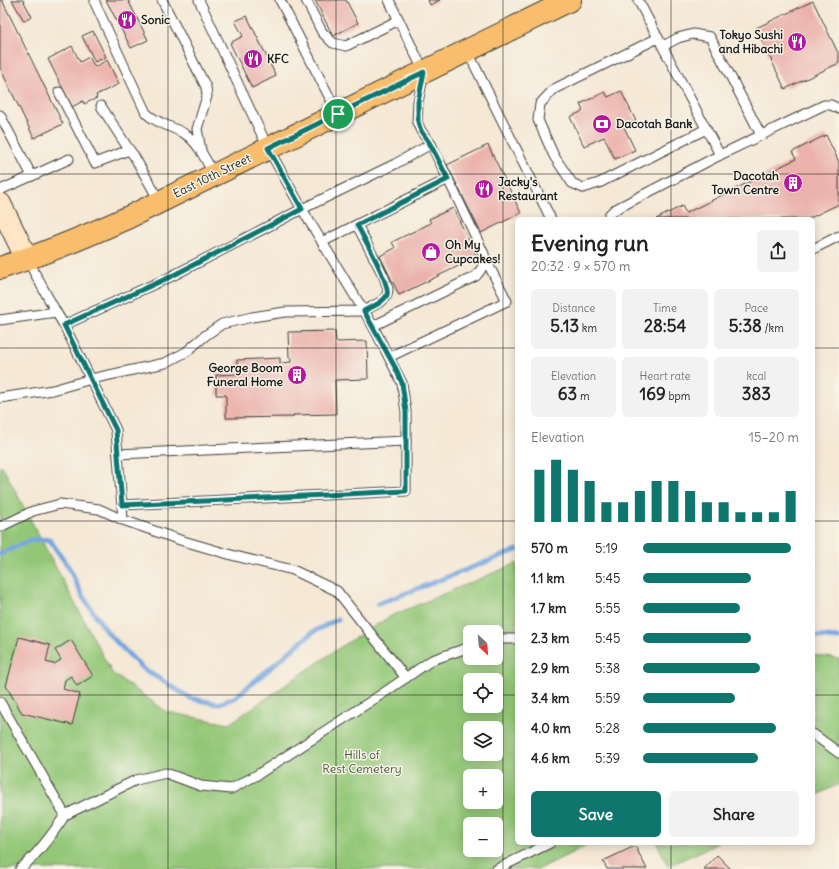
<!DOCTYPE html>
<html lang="en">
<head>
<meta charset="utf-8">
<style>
	:root { --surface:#fff; --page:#f2f2f2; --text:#222; --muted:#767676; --accent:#0f766e }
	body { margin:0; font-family:Delius,sans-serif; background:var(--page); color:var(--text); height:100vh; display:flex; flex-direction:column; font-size:15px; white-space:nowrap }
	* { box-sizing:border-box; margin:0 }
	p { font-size:13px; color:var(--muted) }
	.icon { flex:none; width:22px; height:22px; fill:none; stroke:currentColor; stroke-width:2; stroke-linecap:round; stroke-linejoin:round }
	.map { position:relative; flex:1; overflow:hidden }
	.drawer { position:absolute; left:515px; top:217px; width:300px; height:628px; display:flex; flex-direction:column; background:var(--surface); border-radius:6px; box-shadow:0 2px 10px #0003 }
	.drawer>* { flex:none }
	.needle { width:26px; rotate:154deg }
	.controls { position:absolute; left:463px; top:625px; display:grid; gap:8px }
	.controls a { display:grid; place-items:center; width:40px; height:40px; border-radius:6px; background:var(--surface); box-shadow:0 2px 10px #0003; font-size:20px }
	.pin { position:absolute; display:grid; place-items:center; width:34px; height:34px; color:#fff; margin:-17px; border:2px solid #fff; border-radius:50%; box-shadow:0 1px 4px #0007 }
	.round { display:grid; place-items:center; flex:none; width:42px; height:42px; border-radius:6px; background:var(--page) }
	.headline { display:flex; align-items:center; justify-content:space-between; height:68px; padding:0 16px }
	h1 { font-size:22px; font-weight:700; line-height:30px }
	.figures { display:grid; grid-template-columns:repeat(3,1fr); gap:6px; height:68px; padding:4px 16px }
	.figures div { display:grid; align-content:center; border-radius:6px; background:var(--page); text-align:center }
	.figures b { font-size:17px; font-weight:700 }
	.figures small { font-size:11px; font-weight:400 }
	.figures p { font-size:11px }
	.chart { height:112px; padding:8px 16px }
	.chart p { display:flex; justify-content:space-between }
	.chart svg { width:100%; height:72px; margin-top:4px; stroke:var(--accent); stroke-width:6 }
	.button { display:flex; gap:8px; margin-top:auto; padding:8px 16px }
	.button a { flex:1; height:46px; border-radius:6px; background:var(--accent); color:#fff; font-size:16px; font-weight:700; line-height:46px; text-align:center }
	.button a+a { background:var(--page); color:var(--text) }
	ul { padding:0 16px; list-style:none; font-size:13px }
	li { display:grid; grid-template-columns:64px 48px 1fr; align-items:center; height:30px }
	li i { height:10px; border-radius:5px; background:var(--accent) }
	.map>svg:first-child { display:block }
</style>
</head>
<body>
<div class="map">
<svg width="839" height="869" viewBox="0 0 839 869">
	<rect width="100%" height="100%" fill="#f7f3e8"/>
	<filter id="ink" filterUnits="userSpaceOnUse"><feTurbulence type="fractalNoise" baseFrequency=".025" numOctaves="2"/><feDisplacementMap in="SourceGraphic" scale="8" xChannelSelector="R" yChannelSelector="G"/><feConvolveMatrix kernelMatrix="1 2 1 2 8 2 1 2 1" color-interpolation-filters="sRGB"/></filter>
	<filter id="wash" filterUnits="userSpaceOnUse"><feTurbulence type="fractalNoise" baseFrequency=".012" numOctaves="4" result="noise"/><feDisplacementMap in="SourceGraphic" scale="16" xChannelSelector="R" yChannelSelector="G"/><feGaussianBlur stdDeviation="0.9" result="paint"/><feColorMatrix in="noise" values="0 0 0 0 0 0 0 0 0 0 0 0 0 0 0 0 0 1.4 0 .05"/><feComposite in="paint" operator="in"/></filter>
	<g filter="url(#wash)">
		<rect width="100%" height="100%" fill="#f5e8d5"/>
		<g fill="#93c777" stroke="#58724a" fill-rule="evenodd">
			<path d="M0,466H2L112,673L167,712L229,724L345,644L391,616L517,563V843H592L539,869H0ZM470,632H496V658H470ZM470,680H496V706H470ZM470,728H496V754H470ZM470,776H496V802H470ZM470,824H496V850H470Z"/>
			<polygon points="813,655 839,659 839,784 813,797"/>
			<polygon points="657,843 719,843 668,866"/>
		</g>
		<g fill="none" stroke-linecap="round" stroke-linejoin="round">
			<g stroke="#74a6df" stroke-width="5">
				<polyline points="0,554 31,540 49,539 68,566 83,597 107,632 142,668 190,698 218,704 236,697 313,632 338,619"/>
				<polyline points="378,604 517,550"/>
				<polyline points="813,636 839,638"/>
			</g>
		</g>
		<g id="blocks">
			<g fill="#ebb2ab">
				<polygon points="0,0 2,0 63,124 34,138 0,68"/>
				<polygon points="12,0 23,0 32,17 24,21"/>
				<polygon points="106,0 128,0 148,40 131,48"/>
				<polygon points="315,0 346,0 358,23 333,36"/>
				<polygon points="428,0 440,0 430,5"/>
				<polygon points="813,1 839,55 839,63 785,89 756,28"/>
				<polygon points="247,16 276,76 252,88 230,43 243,36 235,21"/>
				<polygon points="93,31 106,57 95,62 82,36"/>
				<polygon points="72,46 80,62 89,57 95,67 107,60 119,84 96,95 97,98 84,104 83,101 72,107 48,59"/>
				<polygon points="621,91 636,121 624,127 635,150 615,159 604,137 584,146 570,117 583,111 580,104 605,92 608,97"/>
				<polygon points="826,135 839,162 839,204 808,219 656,219 682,206 686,213 796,159 792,152"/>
				<polygon points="488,145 521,213 481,233 447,165"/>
				<polygon points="453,208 477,257 399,295 380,256 395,248 392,242 431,223 429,219"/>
				<polygon points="335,331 336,342 367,341 368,379 335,380 336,414 293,415 293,417 226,418 226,395 216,395 216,375 237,374 237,360 280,358 280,363 291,362 291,358 289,358 288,332"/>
				<polygon points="19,637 50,645 46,662 54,664 61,660 55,650 71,640 93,676 77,686 71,676 65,680 63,689 80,694 72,725 22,713 6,686"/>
				<polygon points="635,846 647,869 607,869 603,861"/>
				<polygon points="717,855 731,869 704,869"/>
			</g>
		</g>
	</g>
	<g filter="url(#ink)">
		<use href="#blocks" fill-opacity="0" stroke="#3d3b38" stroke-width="1"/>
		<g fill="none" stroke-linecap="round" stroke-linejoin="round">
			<g stroke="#3d3b38" stroke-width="11">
				<g id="lane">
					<path d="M95,0V3L146,113C157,124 172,126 185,134C199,143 206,161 214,175"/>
					<polyline points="162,0 206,87 207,96 197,129 201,150"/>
					<polyline points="280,0 338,114"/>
					<polyline points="306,0 322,32 333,43 346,46 399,20"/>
					<polyline points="638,0 720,155"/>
					<polyline points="658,38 554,89 540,104 538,120 554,156 572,183 583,188 599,183 706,129"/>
					<polyline points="663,46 678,38 693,34 710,37 761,135"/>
					<polyline points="467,50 551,219"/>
					<polyline points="59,92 95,163 129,150"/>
					<polyline points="101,106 126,145 134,156 160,202"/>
					<polyline points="0,115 32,176 0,190"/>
					<polyline points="32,176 69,159"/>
					<polyline points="608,219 609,215 614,210 720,155 824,105 831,105 839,109"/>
					<polyline points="322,242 448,179 431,144 421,131 417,122 418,102 424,72 389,0"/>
					<polyline points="813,249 839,236"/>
					<polyline points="27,259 56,312"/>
					<polyline points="0,320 56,312 64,325 116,430 123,520"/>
					<polyline points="64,325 170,277 302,209 395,164 431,144"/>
					<path d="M373,326L476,276C482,269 485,264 484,254L448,179"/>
					<polyline points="389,357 507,301 484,256"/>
					<polyline points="0,398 53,390 91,379 165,363 186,352 206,335 222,324 252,317 285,312 364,311 382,301 387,295 388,289 384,277 357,225"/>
					<polyline points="118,454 406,441"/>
					<polyline points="122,505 406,491 406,412 402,383 373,326 302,209 268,148 199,0"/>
					<polyline points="0,527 33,511 60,504 99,509 123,520 180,540 235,556 293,570 337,591 406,678"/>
					<polyline points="496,639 517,639"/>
					<path d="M0,702L65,815C52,835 38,854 20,869"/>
					<polyline points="813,734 839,753"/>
					<polyline points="65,815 136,780 166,773 201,786 231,789 257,775 382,694 432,660 470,647"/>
					<polyline points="497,869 550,843"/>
				</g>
			</g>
			<g stroke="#3d3b38" stroke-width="24">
				<polyline id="secondary" points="0,204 27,259"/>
			</g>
			<g stroke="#3d3b38" stroke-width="24">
				<path id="primary" d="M0,268C44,254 87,236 129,217L570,0"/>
			</g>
			<use href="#lane" stroke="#fff" stroke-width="9"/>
			<use href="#secondary" stroke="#fde5c5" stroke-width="22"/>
			<use href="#primary" stroke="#f9be6d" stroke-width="22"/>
		</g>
	</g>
	<g fill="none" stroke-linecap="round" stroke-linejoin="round" filter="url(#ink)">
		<g stroke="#fff" stroke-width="8">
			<path id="route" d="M424,72L418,102V122L421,131L430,144L448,179L357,225C363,236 391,285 387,295C383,303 371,307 364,311L396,369L402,383L406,412V491L122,505L116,430L64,325L170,277L302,209L268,148Z"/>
		</g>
		<use href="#route" stroke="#0f766e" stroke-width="5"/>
	</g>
	<path fill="none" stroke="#1c1c1c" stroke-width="1" stroke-opacity="0.55" d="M168,0V869M336,0V869M503,0V869M671,0V219M0,174H839M0,348H517M813,348H839M0,521H517M813,521H839M0,695H470M496,695H517M813,695H839M671,843V869"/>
	<defs>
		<g id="restaurant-disc" transform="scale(1)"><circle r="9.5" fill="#b5179e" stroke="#f7f3e8"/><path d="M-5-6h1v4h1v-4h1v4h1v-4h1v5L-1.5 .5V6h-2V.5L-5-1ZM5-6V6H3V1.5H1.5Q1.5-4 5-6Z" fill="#fff"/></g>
		<g id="bank-disc" transform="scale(1)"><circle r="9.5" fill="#b5179e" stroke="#f7f3e8"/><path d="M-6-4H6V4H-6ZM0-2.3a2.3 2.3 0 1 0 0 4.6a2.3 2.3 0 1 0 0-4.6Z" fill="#fff"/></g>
		<g id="building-disc" transform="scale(1)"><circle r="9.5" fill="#b5179e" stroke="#f7f3e8"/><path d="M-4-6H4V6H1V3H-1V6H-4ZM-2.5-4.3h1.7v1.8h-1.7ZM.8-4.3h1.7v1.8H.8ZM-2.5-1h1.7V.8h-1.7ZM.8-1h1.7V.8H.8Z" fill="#fff"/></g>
		<g id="shop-disc" transform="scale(1)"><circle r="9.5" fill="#b5179e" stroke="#f7f3e8"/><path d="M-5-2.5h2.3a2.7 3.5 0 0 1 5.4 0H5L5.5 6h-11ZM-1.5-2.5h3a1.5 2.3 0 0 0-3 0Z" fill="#fff"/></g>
	</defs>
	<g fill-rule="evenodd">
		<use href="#restaurant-disc" x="127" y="20"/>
		<use href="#restaurant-disc" x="797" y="42"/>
		<use href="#restaurant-disc" x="253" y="59"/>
		<use href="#bank-disc" x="602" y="124"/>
		<use href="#building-disc" x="793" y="183"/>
		<use href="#restaurant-disc" x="484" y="189"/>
		<use href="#shop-disc" x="431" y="252"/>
		<use href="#building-disc" x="297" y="375"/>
	</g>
	<g text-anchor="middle" stroke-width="3" stroke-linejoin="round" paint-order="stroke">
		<g font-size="12" font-weight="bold" fill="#1c1c1c" stroke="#f7f3e8" text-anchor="start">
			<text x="141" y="24">Sonic</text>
			<text x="783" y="39" text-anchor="end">Tokyo Sushi<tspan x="783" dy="14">and Hibachi</tspan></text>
			<text x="267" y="63">KFC</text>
			<text x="616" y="128">Dacotah Bank</text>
			<text x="779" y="180" text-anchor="end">Dacotah<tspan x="779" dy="14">Town Centre</tspan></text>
			<text x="498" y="186">Jacky's<tspan x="498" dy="14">Restaurant</tspan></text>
			<text x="445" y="249">Oh My<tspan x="445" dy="14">Cupcakes!</tspan></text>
			<text x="283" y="372" text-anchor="end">George Boom<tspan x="283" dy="14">Funeral Home</tspan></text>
		</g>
		<g font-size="12" fill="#1c1c1c" stroke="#f7f3e8">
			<text transform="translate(212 176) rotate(-26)" y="4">East 10th Street</text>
		</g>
		<g font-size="12" fill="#46583c" stroke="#f7f3e8">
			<text x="362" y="759">Hills of<tspan x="362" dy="14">Rest Cemetery</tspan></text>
		</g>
	</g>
</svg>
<div class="controls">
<a><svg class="needle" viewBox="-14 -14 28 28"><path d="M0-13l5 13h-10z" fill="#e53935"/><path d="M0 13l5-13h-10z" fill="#767676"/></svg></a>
<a><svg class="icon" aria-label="locate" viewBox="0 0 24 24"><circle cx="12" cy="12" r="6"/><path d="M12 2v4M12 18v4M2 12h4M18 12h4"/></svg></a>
<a><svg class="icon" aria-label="layers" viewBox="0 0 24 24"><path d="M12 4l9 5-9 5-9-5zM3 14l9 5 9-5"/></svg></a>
<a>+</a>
<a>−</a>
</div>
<div class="pin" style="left:338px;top:114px;background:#1e9e55"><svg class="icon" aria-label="arrive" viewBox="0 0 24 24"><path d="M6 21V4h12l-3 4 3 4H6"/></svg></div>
<section class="drawer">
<div class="headline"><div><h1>Evening run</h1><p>20:32 · 9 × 570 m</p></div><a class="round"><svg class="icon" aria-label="share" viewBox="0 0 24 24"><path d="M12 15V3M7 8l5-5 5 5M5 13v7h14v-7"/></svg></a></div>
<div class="figures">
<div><p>Distance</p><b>5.13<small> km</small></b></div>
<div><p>Time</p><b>28:54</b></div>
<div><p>Pace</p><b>5:38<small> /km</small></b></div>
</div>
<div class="figures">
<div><p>Elevation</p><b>63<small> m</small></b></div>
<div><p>Heart rate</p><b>169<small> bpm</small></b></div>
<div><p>kcal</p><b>383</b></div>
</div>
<div class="chart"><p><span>Elevation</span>15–20 m</p>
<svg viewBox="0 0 160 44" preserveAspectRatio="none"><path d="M5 44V12M15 44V6M25 44V12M35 44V19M45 44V32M55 44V32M65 44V25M75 44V19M85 44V19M95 44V25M105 44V32M115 44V32M125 44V38M135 44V38M145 44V38M155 44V25"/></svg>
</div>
<ul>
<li><b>570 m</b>5:19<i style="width:95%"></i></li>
<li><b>1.1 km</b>5:45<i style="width:69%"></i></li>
<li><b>1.7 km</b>5:55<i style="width:62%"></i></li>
<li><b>2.3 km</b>5:45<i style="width:69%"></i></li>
<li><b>2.9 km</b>5:38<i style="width:75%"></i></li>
<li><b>3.4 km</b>5:59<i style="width:59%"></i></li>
<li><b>4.0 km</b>5:28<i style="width:85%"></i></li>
<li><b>4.6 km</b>5:39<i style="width:74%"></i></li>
</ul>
<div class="button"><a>Save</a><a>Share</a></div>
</section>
</div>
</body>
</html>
